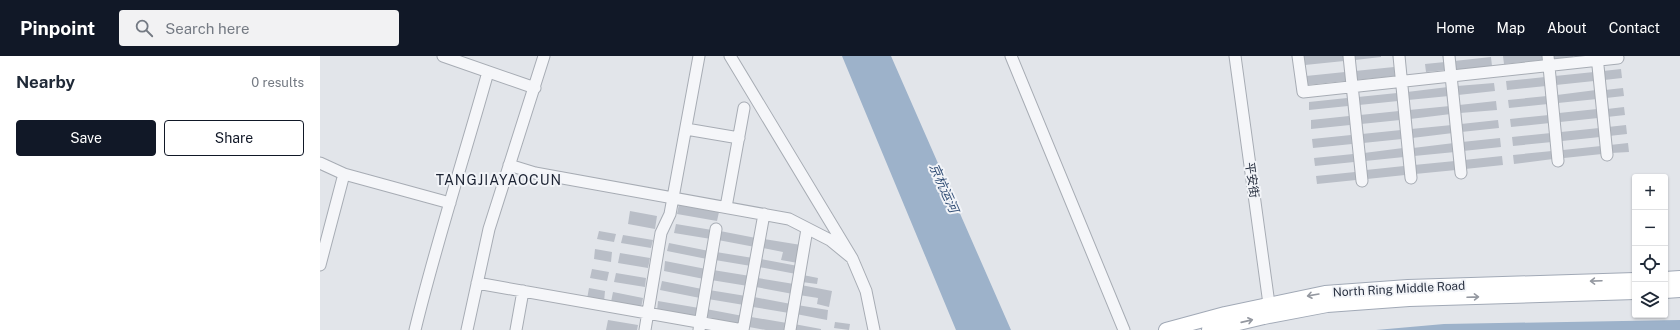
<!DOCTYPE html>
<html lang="en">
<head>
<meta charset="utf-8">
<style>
  body { margin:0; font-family:"Public Sans","Noto Sans SC",sans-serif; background:#f2f2f3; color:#1f2937 }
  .controls { position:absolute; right:12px; bottom:12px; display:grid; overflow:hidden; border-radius:4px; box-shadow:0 1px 3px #0004 }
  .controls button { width:36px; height:36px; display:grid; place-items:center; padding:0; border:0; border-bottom:1px solid #e0e1e3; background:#fff; color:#1f2937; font:20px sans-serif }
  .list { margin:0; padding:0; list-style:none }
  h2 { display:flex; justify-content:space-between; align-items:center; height:52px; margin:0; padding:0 16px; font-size:17px }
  h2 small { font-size:13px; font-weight:400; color:#747a83 }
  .actions { display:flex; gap:8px; padding:12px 16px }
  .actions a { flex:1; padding:9px 0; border:1px solid #111827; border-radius:4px; text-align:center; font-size:14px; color:#111827 }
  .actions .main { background:#111827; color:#fff }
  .icon { flex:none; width:22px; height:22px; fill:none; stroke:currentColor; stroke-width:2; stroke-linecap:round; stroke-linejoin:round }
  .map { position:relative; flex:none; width:1360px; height:274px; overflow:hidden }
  header { display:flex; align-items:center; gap:24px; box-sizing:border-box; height:56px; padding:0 20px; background:#111827; color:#fff }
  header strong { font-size:19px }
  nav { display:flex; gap:22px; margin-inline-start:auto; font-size:14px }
  .search { width:280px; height:36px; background:#f2f2f3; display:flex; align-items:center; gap:10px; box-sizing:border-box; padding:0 14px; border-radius:4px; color:#747a83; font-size:15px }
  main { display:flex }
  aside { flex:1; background:#fff }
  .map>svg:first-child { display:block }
</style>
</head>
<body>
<header>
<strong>Pinpoint</strong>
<div class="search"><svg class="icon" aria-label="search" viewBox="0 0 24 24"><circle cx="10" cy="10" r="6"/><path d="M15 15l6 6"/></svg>Search here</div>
<nav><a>Home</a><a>Map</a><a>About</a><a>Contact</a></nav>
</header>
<main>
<aside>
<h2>Nearby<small>0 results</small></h2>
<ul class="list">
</ul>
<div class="actions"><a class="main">Save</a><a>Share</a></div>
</aside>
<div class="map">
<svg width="1360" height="274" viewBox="0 0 1360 274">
  <rect width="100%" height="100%" fill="#e2e5ea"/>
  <path fill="#9db2ca" d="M522,0H571L691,274H636Z
    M1360,264V274H1056L1124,268Z"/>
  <path fill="#b9bec7" d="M984,0H1023L1024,5L985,9Z
    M1035,0H1061V1L1035,4Z
    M1183,0H1223V4L1184,8Z
    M1233,0H1253V1L1233,3Z
    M1171,1L1172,10L1135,14L1134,5Z
    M1125,6L1126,14L1106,16L1105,8Z
    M1074,11L1075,20L1036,24L1035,15Z
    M1301,13L1302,22L1284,24L1283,15Z
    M1025,16V25L987,29L986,20Z
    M1274,16V25L1236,29L1235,20Z
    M1225,21L1226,30L1187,34L1186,25Z
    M1174,27L1175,35L1138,39L1137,30Z
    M1128,31L1129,40L1088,44L1087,36Z
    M1303,32L1304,40L1286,42L1285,34Z
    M1276,34L1277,43L1238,47L1237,39Z
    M1077,37L1078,45L1039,49L1038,41Z
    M1227,40L1228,48L1189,52L1188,44Z
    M1027,42L1028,50L989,54V46Z
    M1176,45L1177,54L1140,57L1139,49Z
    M1130,50L1131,58L1090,63L1089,54Z
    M1304,51L1305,59L1287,61V53Z
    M1277,53L1278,62L1240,66L1239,57Z
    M1079,55L1080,64L1041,68L1040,59Z
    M1229,59L1230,67L1191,71L1190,63Z
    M1029,60L1030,69L991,73V64Z
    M1178,64L1179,72L1141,76V68Z
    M1132,69L1133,77L1092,82L1091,73Z
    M1306,69L1307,78L1289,80L1288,71Z
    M1279,72L1280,81L1242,85L1241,76Z
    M1081,74L1082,83L1043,87L1042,78Z
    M1231,77L1232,86L1193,90L1192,81Z
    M1031,79L1032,88L993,92L992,83Z
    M1180,82L1181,91L1143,95L1142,86Z
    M1134,87L1135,96L1094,100L1093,92Z
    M1308,87L1309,96L1291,97L1290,89Z
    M1281,90L1282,98L1244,102L1243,94Z
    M1083,92L1084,101L1045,105L1044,97Z
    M1232,95L1233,103L1194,108L1193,99Z
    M1033,98L1034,106L995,110L994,102Z
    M1182,100L1183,109L1145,113L1144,104Z
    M1135,105L1136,114L1095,118L1094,109Z
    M1084,110L1085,119L1047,123L1046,114Z
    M1035,116L1036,124L997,128L996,120Z
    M359,148L399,156L397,165L357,158Z
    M310,155L337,160L335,173L308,168Z
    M356,168L392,174L391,183L354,177Z
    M279,175L296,178L294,186L277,183Z
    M400,175L436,182L435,191L398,184Z
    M303,179L333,184L331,192L301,187Z
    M444,183L481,189L478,207L461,204L463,196L443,192Z
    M349,187L389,195L387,203L347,195Z
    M275,193L292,196L291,206L274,203Z
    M396,196L433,202L431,210L395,204Z
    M300,197L330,202L328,212L298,207Z
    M441,203L478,210L476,218L439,211Z
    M345,205L386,213L384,223L344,215Z
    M272,213L289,216L287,225L270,222Z
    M393,214L430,220L428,230L391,224Z
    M296,217L326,222L325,231L294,226Z
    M483,219L498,222L497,228L482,226Z
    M438,222L474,228L473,238L436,231Z
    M342,225L382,233L380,242L340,234Z
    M481,229L512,235L509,251L497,248L498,242L479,239Z
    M269,232L285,235L284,246L267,243Z
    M389,234L426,240L424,249L388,243Z
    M293,236L323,242L321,252L291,246Z
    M434,241L471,248L469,257L433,251Z
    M338,245L379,252L377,262L337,255Z
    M477,249L508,254L507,264L476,258Z
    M386,253L423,260L421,270L384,263Z
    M431,261L467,267L466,274H446L429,271Z
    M288,264L318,269L317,274H286Z
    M515,266L530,268L529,274L514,272Z
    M474,268L501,273V274H473Z"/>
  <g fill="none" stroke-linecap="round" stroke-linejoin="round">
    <defs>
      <path id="minor" d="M123,0L215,32
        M410,0L532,202L546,235L554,274
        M691,0L804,274
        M915,0L949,248
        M978,0L983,36L1298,2
        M1029,0L1042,125
        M1079,0L1091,122
        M1129,0L1141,117
        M1228,0L1238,105
        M1277,0L1287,99
        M366,73L419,82
        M0,107L24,118L130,147
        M189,109L215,117L469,163L510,184L532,202
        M406,151L424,52
        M0,209L24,118
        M157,227L423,274
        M95,274C116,187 144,102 168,16
        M147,274L169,173L224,0
        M196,274L203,235
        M325,274L341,177L350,158L379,0
        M379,274L396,173
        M423,274L444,158
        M470,274L487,173"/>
      <path id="major" d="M1345,223L1360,222
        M1345,235L1360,234
        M846,274L905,258L1005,237L1088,231L1315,224
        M889,274L944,261L1007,249L1089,243L1315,236"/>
    </defs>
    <use href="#minor" stroke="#a7acb4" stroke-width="13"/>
    <use href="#major" stroke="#a1a9b6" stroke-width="16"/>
    <use href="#minor" stroke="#f5f6f9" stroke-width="11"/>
    <use href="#major" stroke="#fff" stroke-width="14"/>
  </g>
  <defs><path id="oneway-shaft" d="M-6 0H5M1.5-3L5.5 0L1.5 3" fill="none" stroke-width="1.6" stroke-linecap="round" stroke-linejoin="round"/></defs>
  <g stroke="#9498a0">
    <use href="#oneway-shaft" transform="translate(1276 225) rotate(178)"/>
    <use href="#oneway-shaft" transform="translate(993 239) rotate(170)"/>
    <use href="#oneway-shaft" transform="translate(1153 241) rotate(-2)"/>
    <use href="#oneway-shaft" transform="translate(927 265) rotate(-13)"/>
  </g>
  <g text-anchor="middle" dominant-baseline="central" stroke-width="4" stroke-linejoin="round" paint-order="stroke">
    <g font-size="12" fill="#2a3242" stroke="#f2f4f8">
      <text transform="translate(932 124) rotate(82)">平安街</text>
      <text transform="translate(1079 233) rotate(-3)">North Ring Middle Road</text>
    </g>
    <g font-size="13" font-style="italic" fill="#345077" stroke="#f2f4f8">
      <text transform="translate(624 132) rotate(66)">京杭运河</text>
    </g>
    <g font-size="14" letter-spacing="1" fill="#1c2333" stroke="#f2f4f8">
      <text x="179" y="124">TANGJIAYAOCUN</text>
    </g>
  </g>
</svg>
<div class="controls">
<button>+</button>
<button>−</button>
<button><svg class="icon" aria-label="locate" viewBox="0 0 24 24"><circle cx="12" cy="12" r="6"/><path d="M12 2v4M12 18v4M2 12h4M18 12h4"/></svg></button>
<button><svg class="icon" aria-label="layers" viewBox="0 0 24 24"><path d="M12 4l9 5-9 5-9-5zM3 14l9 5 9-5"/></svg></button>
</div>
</div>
</main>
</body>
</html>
